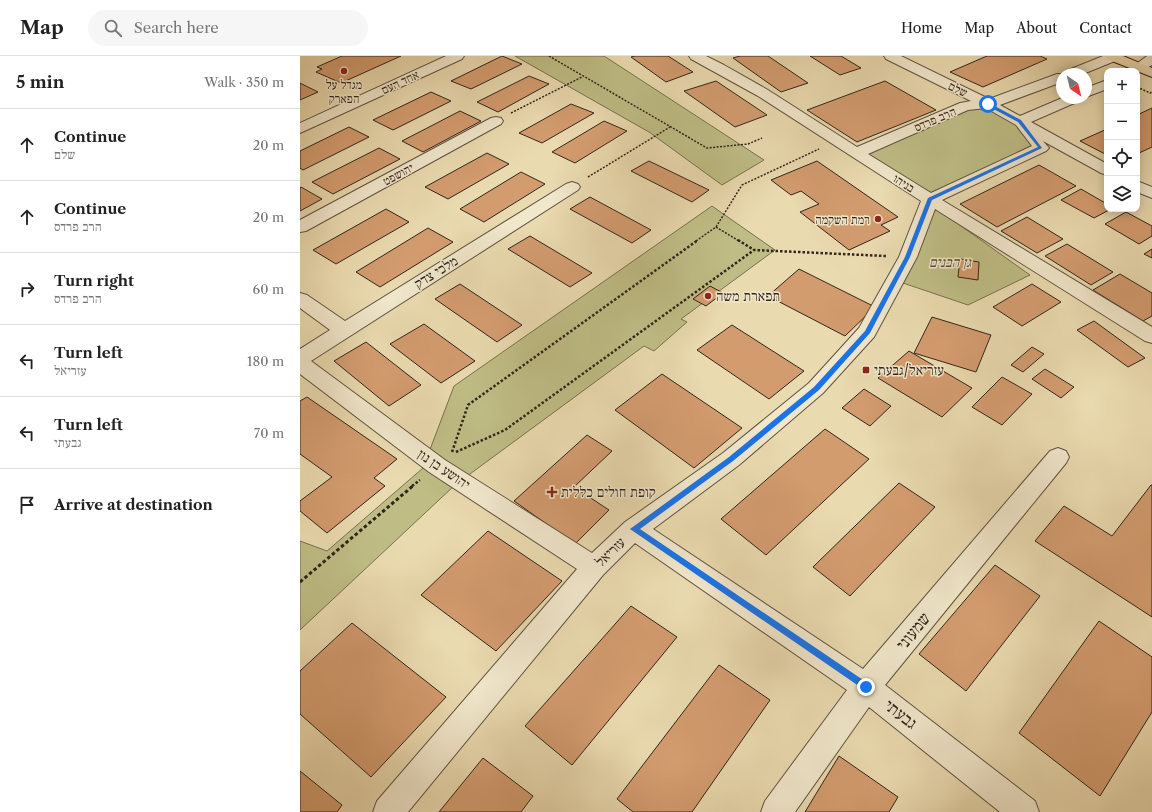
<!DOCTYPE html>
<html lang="en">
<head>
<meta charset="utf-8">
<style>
  body { margin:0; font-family:"Libre Caslon Text","Frank Ruhl Libre",serif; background:#f6f6f6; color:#222 }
  .controls { position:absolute; right:12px; top:12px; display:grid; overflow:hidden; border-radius:8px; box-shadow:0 2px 10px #0003 }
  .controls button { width:36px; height:36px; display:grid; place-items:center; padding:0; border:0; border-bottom:1px solid #e0e0e0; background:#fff; color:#222; font:20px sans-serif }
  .compass { position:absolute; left:756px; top:12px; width:36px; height:36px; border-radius:50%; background:#fff; box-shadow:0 2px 10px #0003; rotate:145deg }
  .stop { position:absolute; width:12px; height:12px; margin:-9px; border:3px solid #1a73e8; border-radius:50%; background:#fff }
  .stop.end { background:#1a73e8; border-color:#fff; box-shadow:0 1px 4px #0008 }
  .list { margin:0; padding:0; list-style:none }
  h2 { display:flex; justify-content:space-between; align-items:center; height:52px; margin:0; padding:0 16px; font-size:17px }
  h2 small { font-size:13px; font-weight:400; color:#767676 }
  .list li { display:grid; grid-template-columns:26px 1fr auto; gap:12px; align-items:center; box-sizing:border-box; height:72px; padding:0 16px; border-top:1px solid #e0e0e0 }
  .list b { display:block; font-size:15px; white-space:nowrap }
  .list p { margin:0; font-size:13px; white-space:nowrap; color:#767676 }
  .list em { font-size:13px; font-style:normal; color:#767676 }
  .icon { flex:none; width:22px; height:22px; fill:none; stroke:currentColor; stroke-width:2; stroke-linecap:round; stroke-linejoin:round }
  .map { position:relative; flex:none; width:852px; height:756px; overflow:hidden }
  header { display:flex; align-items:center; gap:24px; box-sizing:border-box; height:56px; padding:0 20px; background:#fff; border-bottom:1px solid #e0e0e0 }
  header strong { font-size:19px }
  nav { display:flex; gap:22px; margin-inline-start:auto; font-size:14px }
  .search { width:280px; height:36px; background:#f6f6f6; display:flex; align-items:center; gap:10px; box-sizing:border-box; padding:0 14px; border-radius:22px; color:#767676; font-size:15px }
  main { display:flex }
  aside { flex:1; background:#fff }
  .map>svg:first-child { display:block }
</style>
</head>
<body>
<header>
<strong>Map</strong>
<div class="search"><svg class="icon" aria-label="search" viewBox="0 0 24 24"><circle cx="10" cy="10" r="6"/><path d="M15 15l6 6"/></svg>Search here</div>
<nav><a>Home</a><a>Map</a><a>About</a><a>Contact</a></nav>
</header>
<main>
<aside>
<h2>5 min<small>Walk · 350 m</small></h2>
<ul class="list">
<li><svg class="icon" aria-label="ahead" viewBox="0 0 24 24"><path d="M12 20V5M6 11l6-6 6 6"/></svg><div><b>Continue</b><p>שלם</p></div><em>20 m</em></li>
<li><svg class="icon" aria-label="ahead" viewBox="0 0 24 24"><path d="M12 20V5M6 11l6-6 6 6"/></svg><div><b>Continue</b><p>הרב פרדס</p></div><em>20 m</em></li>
<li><svg class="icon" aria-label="right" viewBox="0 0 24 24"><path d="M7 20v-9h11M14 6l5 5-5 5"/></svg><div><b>Turn right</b><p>הרב פרדס</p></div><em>60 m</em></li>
<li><svg class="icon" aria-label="left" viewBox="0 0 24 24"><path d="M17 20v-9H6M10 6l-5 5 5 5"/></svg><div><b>Turn left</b><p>עזריאל</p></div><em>180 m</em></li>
<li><svg class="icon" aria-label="left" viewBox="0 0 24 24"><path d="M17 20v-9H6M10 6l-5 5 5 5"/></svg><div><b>Turn left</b><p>גבעתי</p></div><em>70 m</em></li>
<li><svg class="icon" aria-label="arrive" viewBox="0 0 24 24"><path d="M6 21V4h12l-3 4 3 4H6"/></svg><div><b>Arrive at destination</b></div></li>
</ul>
</aside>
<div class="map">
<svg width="852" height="756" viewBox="0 0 852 756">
  <rect width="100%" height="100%" fill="#eadaaf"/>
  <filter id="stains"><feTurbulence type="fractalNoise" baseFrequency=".005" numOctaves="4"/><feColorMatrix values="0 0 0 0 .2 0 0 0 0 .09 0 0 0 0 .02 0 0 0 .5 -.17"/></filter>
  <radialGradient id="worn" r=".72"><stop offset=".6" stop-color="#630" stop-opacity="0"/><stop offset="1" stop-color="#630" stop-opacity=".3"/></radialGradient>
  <path fill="#bfbd85" stroke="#787151" d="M215,0H304L464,104L422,129L349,76Z
    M688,48L720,65L741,92L630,143L556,97L665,50Z
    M412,150L475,194L381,263L387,266L354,295L344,290L155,429L0,574V485L27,495L123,412L154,330Z
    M633,150L730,219L668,249L603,227Z"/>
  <path fill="#d39c6f" stroke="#30251d" d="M42,0H101L41,27L16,16L22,13L17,11Z
    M202,0L222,8L171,33L151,25Z
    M335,0H368L393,16L366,26L331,1Z
    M440,0H468L508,27L481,36L433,2Z
    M510,0H541L561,12L540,19Z
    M687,0H740L747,3L683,31L650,16Z
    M229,20L249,28L198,56L177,46Z
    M416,25L467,59L435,71L384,35Z
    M585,25L636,54L557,86L507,54Z
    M0,27L18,36L0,44Z
    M131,36L151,45L93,74L73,64Z
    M271,48L294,57L242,87L219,77Z
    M852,52V91L837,98V59Z
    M160,55L181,65L123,96L102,85Z
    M304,65L327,75L275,107L252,96Z
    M49,71L69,81L3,114L0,112V95Z
    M807,73V99L780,85Z
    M79,92L100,103L33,138L12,126Z
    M187,97L209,108L148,143L125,131Z
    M349,105L409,134L392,146L331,115Z
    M517,105L598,161L581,169L590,175L549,194L500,156L519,148L501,135L491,139L471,124Z
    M739,109L776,130L697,171L660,148Z
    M221,116L245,128L184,166L160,153Z
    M1,131L22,143L0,155V132Z
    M781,133L807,148V153H811L794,162L761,144Z
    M290,141L351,174L332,187L270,153Z
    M86,153L109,166L36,208L13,194Z
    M826,156L852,170V180L839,188L805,168Z
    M727,161L763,183L737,197L701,175Z
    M128,172L153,186L80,231L56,216Z
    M230,180L292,217L270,231L208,193Z
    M767,188L813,216L791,229L745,200Z
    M852,193V202L844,198Z
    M660,203L679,206L678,224L658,221Z
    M499,213L575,251L545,280L468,240Z
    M820,218L852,237V260L843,265L793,234Z
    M160,228L222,269L197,286L135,243Z
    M732,228L761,246L722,270L693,251Z
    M410,230L423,237L406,250L393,243Z
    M632,261L691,279L676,316L614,297Z
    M794,265L845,302L828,311L777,274Z
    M124,268L175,305L141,327L90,288Z
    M432,269L504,315L469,343L397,294Z
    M66,286L121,329L89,350L34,305Z
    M732,291L744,298L723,316L711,309Z
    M609,295L672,332L642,361L578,322Z
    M745,313L774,331L761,342L732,323Z
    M362,318L442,372L394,412L315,354Z
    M702,321L732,338L702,369L672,351Z
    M564,333L591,350L570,370L542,352Z
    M7,341L97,403L74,422L85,430L27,477L0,455V445L32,421L0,398V345Z
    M525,373L569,403L466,499L421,463Z
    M287,379L312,395L274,431L309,454L275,488L214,445Z
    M599,427L635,451L550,540L513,511Z
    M851,429H852V561L735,485L764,450L812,480Z
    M188,475L262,525L196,595L121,539Z
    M695,509L740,540L666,635L619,598Z
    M331,550L377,581L272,709L225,670Z
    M799,565L852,601V656L800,740L719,677Z
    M52,567L146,641L71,721L0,658V615Z
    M419,609L470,644L392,756H333L317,743Z
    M539,700L598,741L589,756H505Z
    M183,702L233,740L221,756H139Z
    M0,715L42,749L37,756H0Z"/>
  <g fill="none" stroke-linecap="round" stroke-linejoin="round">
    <defs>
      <path id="minor" d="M146,0H164L162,3L0,77V67Z
        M389,0H406L424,9L468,34L557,91L660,47L671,45L586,3L584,0H601L689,43L757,18H765L766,15L803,0H822L820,3L783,18H762V26L700,49L720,60L762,42H781L779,45L731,66L807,108V119L801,117L743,85L749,92L746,95L642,144L852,271V287L845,285L635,153L617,201L574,281L523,337L439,409L353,473L563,613L750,395L758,392L766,395L769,401L766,407L585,629L735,745L739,756H700L569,651L495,756H461L465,745L547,634L335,487L303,519L108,756H73L77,745L277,513L129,416L0,318V293L30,274L0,252V237L7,239L45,265L266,128L272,126L278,128L280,131L278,134L11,305L145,404L292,497L325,466L423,397L509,327L559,272L599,201L621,145L458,40L391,3ZM686,52L716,69L732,90L631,137L568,98L668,54Z
        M847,0H852V9L837,18V15H827Z
        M807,24V33L786,41V32Z
        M196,61L201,62L203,65L201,68L6,175L0,176V164L191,62Z
        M837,125L852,131V142L837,136Z"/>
      <path id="major" d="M805,0H823L852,12V21L807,3Z"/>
    </defs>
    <use href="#minor" stroke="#5e5242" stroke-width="2"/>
    <use href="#major" stroke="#30251d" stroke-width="2"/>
    <path stroke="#30251d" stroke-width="1.5" stroke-dasharray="2 1.5" stroke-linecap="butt" d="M249,0L407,92L448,88L462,82
      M837,31L850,37L852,36
      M211,57L282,21
      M288,121L370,71
      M416,171L439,185
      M396,185L416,171L442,129L519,93"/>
    <path stroke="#30251d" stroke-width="2.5" stroke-dasharray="2.5 2" stroke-linecap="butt" d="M438,184L454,194
      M152,396L168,349L398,184
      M156,396L205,374L454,194L586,200
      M112,430L120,424"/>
    <path stroke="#30251d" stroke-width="3" stroke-dasharray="3.5 2.5" stroke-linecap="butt" d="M0,526L114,429"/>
    <use href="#minor" fill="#f1e7cb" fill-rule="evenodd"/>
    <use href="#major" fill="#eadaaf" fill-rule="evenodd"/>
  </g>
  <path fill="#1a73e8" d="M686,47H689L721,64L742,92L632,144L610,201L570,277L519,334L433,405L340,473L569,628L570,631L566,635L330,473L429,401L514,331L565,275L605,201L628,142L738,91L718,66L686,49Z"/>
  <g fill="#8f2418" stroke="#f1e7cb" stroke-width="1.5">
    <circle cx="44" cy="15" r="4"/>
    <circle cx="578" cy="163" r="4"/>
    <circle cx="408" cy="240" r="4"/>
    <rect x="562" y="310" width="8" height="8" rx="2"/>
    <path d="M250 430h4v4h4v4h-4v4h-4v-4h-4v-4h4z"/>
  </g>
  <g text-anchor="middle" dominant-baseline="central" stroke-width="3" stroke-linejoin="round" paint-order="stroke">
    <g font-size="12" fill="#30251d" stroke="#f1e7cb">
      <text transform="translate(100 26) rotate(-25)">אחד העם</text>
      <text transform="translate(658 33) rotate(26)">שלם</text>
      <text transform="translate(635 63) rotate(-23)">הרב פרדס</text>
      <text transform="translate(98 118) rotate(-28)">יהושפט</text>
      <text transform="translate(604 127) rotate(32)">בניהו</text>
    </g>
    <g font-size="12" fill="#30251d" stroke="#f1e7cb">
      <text x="44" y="28">מגדל על<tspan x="44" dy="14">הפארק</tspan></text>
      <text x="570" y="163" text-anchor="end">רמת השקמה</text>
    </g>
    <g font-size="14" font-style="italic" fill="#544b37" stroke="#f1e7cb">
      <text x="650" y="206">גן הבנים</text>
    </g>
    <g font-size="14" fill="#30251d" stroke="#f1e7cb">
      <text transform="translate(136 216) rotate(-32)">מלכי צדק</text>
      <text transform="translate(144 413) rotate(34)">יהושע בן נון</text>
      <text transform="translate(310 496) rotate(-44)">עזריאל</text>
    </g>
    <g font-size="14" fill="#30251d" stroke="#f1e7cb" text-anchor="start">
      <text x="416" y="240">תפארת משה</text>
      <text x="574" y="314">עזריאל/גבעתי</text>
      <text x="261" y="436">קופת חולים כללית</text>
    </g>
    <g font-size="17" fill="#30251d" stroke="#f1e7cb">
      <text transform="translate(613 575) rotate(-50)">שמעוני</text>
      <text transform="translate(601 658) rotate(38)">גבעתי</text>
    </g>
  </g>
  <rect width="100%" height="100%" filter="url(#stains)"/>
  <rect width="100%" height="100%" fill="url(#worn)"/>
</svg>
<div class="controls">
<button>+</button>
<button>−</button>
<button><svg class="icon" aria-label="locate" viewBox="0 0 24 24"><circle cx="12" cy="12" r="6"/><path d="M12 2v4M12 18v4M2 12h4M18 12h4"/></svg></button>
<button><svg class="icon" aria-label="layers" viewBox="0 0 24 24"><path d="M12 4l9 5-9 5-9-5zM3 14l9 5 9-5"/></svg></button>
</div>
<svg class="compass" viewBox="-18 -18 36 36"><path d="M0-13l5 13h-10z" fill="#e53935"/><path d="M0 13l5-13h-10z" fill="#767676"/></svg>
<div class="stop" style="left:688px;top:48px"></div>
<div class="stop end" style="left:566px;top:631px"></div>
</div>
</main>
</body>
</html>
